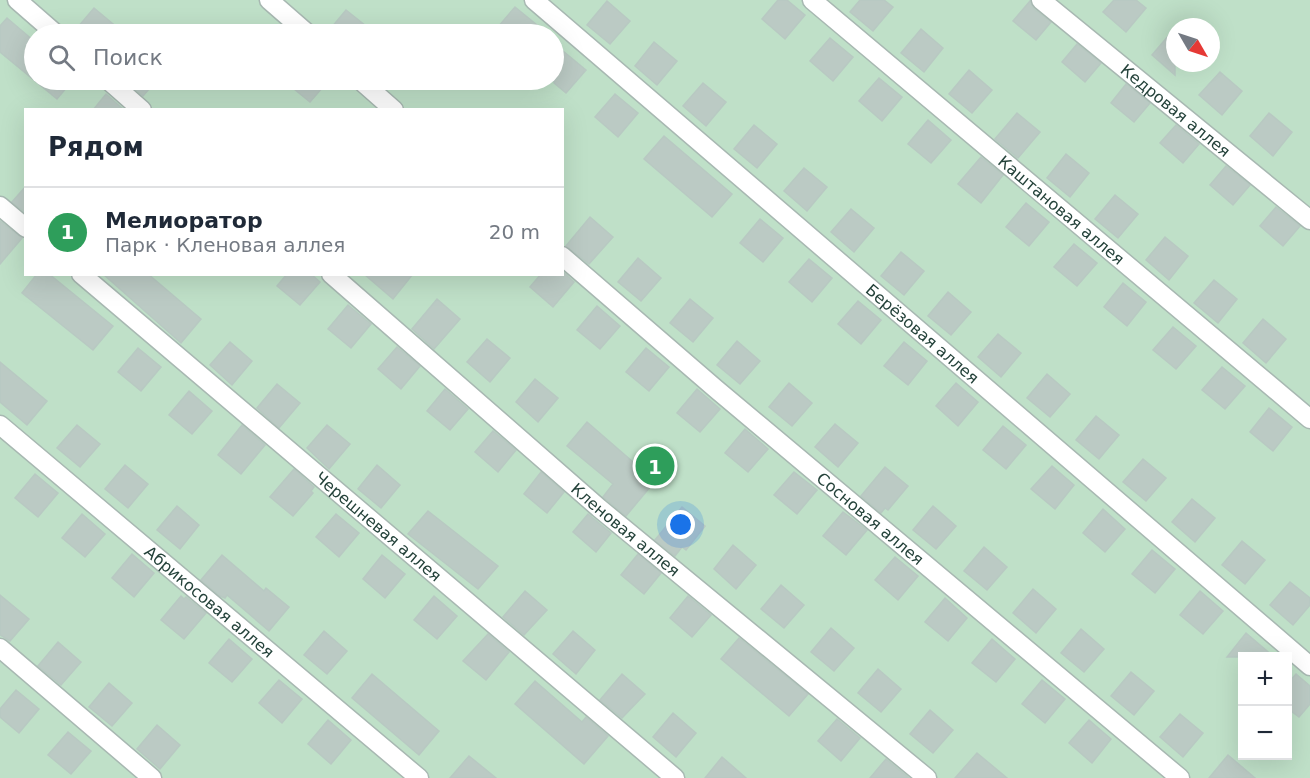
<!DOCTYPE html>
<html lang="ru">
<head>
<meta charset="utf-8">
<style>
  body { margin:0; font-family:"DejaVu Sans",sans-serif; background:#f6f6f7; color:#1f2937 }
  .controls { position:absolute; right:18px; bottom:18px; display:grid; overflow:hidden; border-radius:0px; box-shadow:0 6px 24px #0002 }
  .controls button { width:54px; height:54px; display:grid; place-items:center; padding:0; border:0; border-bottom:2px solid #e0e1e3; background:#fff; color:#1f2937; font:30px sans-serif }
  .compass { position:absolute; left:1166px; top:18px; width:54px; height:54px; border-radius:50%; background:#fff; box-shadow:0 6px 24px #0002; rotate:129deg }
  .you { position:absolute; left:681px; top:525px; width:21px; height:21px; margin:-15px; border:4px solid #fff; border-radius:50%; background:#1a73e8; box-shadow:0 0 0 9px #1a73e833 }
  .badge { display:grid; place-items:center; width:39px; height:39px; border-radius:50%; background:#db2777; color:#fff; font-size:20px; font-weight:700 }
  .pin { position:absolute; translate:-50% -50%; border:3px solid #fff; box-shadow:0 2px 6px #0006 }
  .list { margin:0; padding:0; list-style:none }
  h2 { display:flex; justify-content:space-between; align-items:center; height:78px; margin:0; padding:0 24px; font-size:26px }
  h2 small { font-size:20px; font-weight:400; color:#747a83 }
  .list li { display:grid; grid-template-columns:39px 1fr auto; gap:18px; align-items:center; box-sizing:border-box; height:90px; padding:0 24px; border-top:2px solid #e0e1e3 }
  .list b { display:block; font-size:22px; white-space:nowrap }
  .list p { margin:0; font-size:20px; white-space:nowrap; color:#747a83 }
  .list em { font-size:20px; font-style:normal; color:#747a83 }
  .icon { flex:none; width:33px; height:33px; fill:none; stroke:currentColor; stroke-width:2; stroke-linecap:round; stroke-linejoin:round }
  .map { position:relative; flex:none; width:1310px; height:778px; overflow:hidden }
  .search { position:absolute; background:#fff; box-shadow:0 6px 24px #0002; left:24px; top:24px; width:540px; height:66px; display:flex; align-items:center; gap:15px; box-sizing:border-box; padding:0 21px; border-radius:33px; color:#747a83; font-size:22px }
  .panel { position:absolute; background:#fff; box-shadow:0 6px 24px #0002; left:24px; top:108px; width:540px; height:168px; border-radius:0px }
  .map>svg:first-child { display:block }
</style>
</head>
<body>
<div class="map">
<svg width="1310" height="778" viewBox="0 0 1310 778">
  <rect width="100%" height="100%" fill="#e6efeb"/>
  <path fill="#bfe0c8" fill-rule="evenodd" d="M0,0H1310V778H0ZM1175,27H1211V63H1175ZM34,34H554V80H34ZM26,110H562V274H26ZM1242,656H1288V756H1242Z"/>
  <path fill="#bbcac4" stroke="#b8c9c2" stroke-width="1.5" d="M778,0H787L805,15L785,39L762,19Z
    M860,0H884L893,7L873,31L850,12Z
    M1114,0H1136L1146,8L1126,32L1103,12Z
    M607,1L630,21L610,44L587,25Z
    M1030,1L1034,9L1051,22L1036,40L1013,21Z
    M515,7L548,34H492Z
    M94,8L125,34H72Z
    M346,10L376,34H326Z
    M7,18L34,41V80H73L57,99L0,52V26Z
    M1175,28V75L1152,55Z
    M921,29L943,48L924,72L901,53Z
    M830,38L853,57L833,81L810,61Z
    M654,42L677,61L657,85L635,66Z
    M1077,44L1101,63L1085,82L1062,62Z
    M563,51L586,70L566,93L554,83V62Z
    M969,70L992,90L972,113L949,94Z
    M1220,72L1242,91L1222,115L1199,95Z
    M879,78L902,97L882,121L859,101Z
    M124,80H157L143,96Z
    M283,80H329L310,102Z
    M703,83L726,102L706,126L683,106Z
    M1126,84L1150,103L1134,122L1111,103Z
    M106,94L124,110H93Z
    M615,94L638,113L618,137L595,117Z
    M1017,113L1040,132L1018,158L995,139Z
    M1269,113L1292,132L1273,156L1250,136Z
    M928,120L951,140L931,163L908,144Z
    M754,125L777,144L757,168L734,149Z
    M1176,125L1199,144L1183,163L1160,143Z
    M664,136L732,194L712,217L644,159Z
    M1066,154L1089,173L1070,197L1047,178Z
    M981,157L1003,175L981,203L958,184Z
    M1226,166L1250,185L1233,205L1210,185Z
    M804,168L827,187L807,211L784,191Z
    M26,186V213L12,202Z
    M1115,195L1138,214L1118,238L1095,219Z
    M1026,203L1049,222L1029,246L1006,227Z
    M1276,207L1300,226L1283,246L1260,226Z
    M851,209L874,228L854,252L831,232Z
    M590,217L613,237L589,264L566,246Z
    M760,219L783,238L763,262L740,243Z
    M0,221L22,238L0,264Z
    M1165,237L1188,256L1169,280L1146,260Z
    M1074,244L1097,263L1077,286L1054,267Z
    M901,252L924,271L904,295L881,276Z
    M638,258L661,278L641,301L618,282Z
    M809,259L832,278L812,302L789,282Z
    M562,271L574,282L553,307L530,287L541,274H562Z
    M37,274H49L113,326L93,350L22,293Z
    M103,274H148L201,319L181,343Z
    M287,274H311L320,282L300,305L277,286Z
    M364,274H413L393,299Z
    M1214,280L1237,299L1218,323L1194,303Z
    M1123,283L1146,302L1127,326L1104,307Z
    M948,292L971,312L951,335L928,316Z
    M437,299L460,319L434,349L412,329Z
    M690,299L713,318L693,342L670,323Z
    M858,301L881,320L861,344L838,324Z
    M348,305L371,324L351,348L328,329Z
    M597,306L620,326L600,349L577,330Z
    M1263,319L1286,339L1266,363L1243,343Z
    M1173,327L1196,346L1176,369L1153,350Z
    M998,334L1021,353L1001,377L978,357Z
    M487,339L510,358L490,382L467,362Z
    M737,341L760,361L740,384L717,365Z
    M230,342L252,361L232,385L210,365Z
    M904,342L927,361L908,385L884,366Z
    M397,347L420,366L401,389L378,369Z
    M138,348L161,367L141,391L118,372Z
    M646,348L669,367L649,391L626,372Z
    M0,362L47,401L27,425L0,402Z
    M1222,367L1245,386L1225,409L1202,390Z
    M1047,374L1070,394L1050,417L1027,398Z
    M535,379L558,398L538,422L516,402Z
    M789,383L812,403L792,426L769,407Z
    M956,383L978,402L958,426L936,406Z
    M277,384L300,403L279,428L257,408Z
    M445,389L468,409L450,430L427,411Z
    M697,389L720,409L700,432L677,413Z
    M189,391L212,411L192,434L169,415Z
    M1269,408L1292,427L1273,451L1250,432Z
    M1096,416L1119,435L1099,459L1076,440Z
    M587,422L655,481L626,516L603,497L613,484L567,446Z
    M835,424L858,443L838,467L815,447Z
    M77,425L100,444L80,467L57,448Z
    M242,425L265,445L241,474L218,455Z
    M327,425L350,444L329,469L307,448Z
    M1003,426L1026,445L1006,469L983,450Z
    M745,429L768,449L748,472L725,453Z
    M493,431L516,450L498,472L475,452Z
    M1143,459L1166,478L1146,501L1123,482Z
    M125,465L148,484L128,508L105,489Z
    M377,465L400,485L381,508L358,489Z
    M1052,466L1074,485L1055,509L1031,489Z
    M885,467L908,486L888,510L885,508L881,513L861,496Z
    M294,469L314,487L311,491L313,493L293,516L270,497Z
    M541,472L564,492L547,513L524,494Z
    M794,472L817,490L797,514L774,495Z
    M35,474L58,493L38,517L15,498Z
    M1192,499L1215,518L1195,542L1172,522Z
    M177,506L199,525L180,549L157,530Z
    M933,506L956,526L936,549L913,530Z
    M682,507L705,526L686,550L682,547L675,556L655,540Z
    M1103,509L1125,529L1105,552L1083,533Z
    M428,511L498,566L478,589L408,534Z
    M843,512L867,530L846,555L823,536Z
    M82,514L105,534L85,557L62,538Z
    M336,514L359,533L339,557L316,537Z
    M588,514L611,533L596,552L573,532Z
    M1242,541L1265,560L1245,584L1222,565Z
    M733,545L756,565L736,589L714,569Z
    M984,547L1007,567L987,590L964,571Z
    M1152,550L1175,569L1155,593L1132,574Z
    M132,554L154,573L134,597L112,578Z
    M638,554L661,573L644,594L621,575Z
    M222,555L264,591L266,588L289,607L269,631L227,595L225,598L220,596L201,580Z
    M382,555L405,574L385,598L363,579Z
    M895,557L918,576L898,600L875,580Z
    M1290,582L1310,598V605L1293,625L1270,605Z
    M781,585L804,605L784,628L761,609Z
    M1033,589L1056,609L1036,633L1013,613Z
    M525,591L547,610L524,635L503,617Z
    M1200,591L1223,611L1203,634L1180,615Z
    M0,595L29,619L10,641L0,635Z
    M181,596L184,599L186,597L206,613L184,639L161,620Z
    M434,596L457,616L437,639L414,620Z
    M688,596L711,615L692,637L670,618Z
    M945,598L967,618L948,641L925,622Z
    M831,628L854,648L834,671L811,652Z
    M1081,629L1104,649L1084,672L1061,653Z
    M324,631L347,651L327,674L304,655Z
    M573,631L595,650L576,674L553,654Z
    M1246,633L1274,657H1227Z
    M488,634L509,652L486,680L463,661Z
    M739,638L808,694L789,716L721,659Z
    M229,639L252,659L232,682L209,663Z
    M992,639L1015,659L996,682L972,663Z
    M58,642L81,662L61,685L38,666Z
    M878,669L901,689L881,712L858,693Z
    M1131,672L1154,691L1134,715L1111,696Z
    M372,674L439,731L419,755L352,698Z
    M622,674L645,694L622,718L600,700Z
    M1296,674L1310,686V704L1299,717L1287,708V684Z
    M279,680L302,699L282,723L259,703Z
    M1042,680L1065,699L1045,723L1022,704Z
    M535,681L582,722L586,717L608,736L584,764L515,704Z
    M109,683L132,703L112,726L89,707Z
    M16,690L39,709L19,733L0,717V709Z
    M930,710L953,730L933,753L910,734Z
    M673,713L696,733L676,757L653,737Z
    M1180,714L1203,733L1183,757L1160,737Z
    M837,719L860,738L841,761L818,741Z
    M328,720L351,740L331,764L308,744Z
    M1089,720L1111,739L1092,763L1069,743Z
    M157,725L180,745L160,769L137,749Z
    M68,732L91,751L71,774L48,755Z
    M977,753L1007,778H955Z
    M1228,755L1255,778H1209Z
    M469,756L496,778H450Z
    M722,757L746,778H705Z
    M886,759L909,778H870Z"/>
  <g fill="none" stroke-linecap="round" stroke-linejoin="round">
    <defs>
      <g id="minor">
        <path d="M17,0L56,34"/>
        <path d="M269,0L308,34"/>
        <path id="s1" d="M534,0L1310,666"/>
        <path id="s2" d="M812,0L1310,419"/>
        <path id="s3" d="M1041,0L1310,220"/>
        <path d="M108,80L142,110"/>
        <path d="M360,80L394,110"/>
        <path d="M0,206L26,228"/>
        <path id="s4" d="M562,256L716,389L1180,778"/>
        <path id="s5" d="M81,274L675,778"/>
        <path id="s6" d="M331,274L599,508L927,778"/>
        <path id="s7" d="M0,425L419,778"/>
        <path d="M0,648L152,778"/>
      </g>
    </defs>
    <use href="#minor" stroke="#a8b8b2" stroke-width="21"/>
    <use href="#minor" stroke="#fff" stroke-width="18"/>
  </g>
  <g text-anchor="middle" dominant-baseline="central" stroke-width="4.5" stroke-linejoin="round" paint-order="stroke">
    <g font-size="16" fill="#24423a" stroke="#f7fbf9">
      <text stroke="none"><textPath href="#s3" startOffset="174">Кедровая аллея</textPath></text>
      <text stroke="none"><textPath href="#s2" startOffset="326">Каштановая аллея</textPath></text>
      <text stroke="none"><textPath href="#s1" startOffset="512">Берёзовая аллея</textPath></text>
      <text stroke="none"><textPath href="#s4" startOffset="405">Сосновая аллея</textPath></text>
      <text stroke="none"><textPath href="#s5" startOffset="390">Черешневая аллея</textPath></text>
      <text stroke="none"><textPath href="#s6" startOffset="390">Кленовая аллея</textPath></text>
      <text stroke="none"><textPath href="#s7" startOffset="274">Абрикосовая аллея</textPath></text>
    </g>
  </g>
</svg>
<div class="controls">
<button>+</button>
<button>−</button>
</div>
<svg class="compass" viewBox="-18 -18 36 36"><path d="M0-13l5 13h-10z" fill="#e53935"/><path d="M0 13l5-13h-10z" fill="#747a83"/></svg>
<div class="you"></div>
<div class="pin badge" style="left:655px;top:466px;background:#2e9e5b">1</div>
<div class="search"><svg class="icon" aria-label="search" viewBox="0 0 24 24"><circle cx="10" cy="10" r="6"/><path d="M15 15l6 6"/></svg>Поиск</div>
<section class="panel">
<h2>Рядом<small></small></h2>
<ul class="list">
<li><span class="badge" style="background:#2e9e5b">1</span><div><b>Мелиоратор</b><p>Парк · Кленовая аллея</p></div><em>20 m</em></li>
</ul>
</section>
</div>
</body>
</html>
